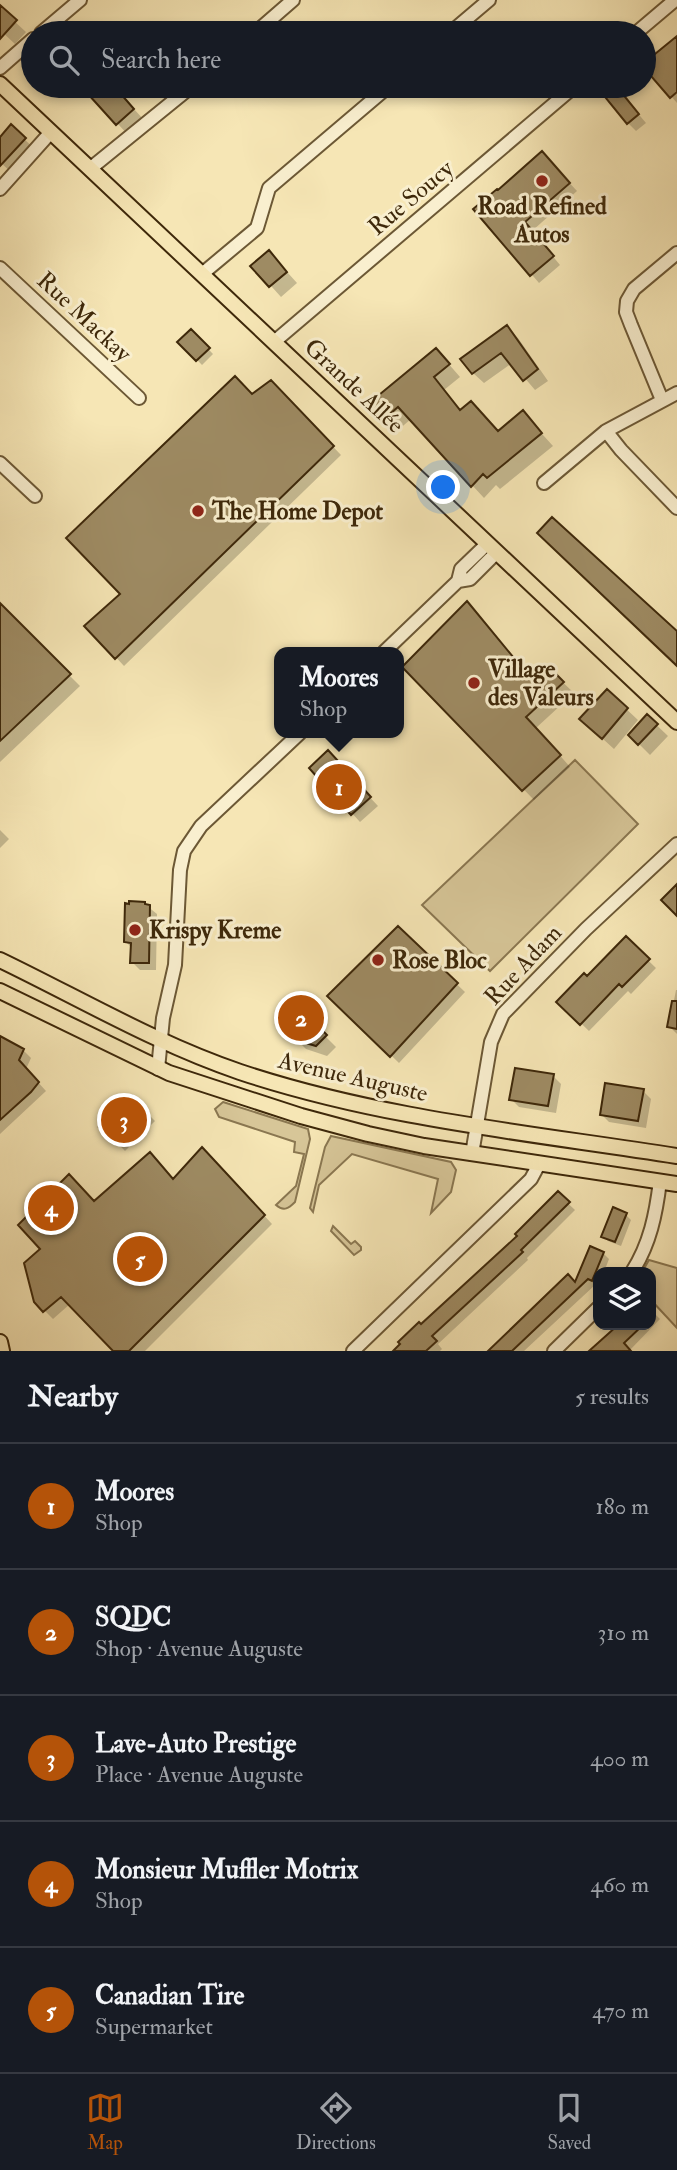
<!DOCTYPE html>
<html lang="en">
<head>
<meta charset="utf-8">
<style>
  body { margin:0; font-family:"IM FELL Double Pica",serif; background:#242831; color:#f1f3f6 }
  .controls { position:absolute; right:21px; bottom:21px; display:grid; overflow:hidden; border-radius:14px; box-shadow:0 4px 10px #0003 }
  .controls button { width:63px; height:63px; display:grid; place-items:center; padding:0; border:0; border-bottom:2px solid #363941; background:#171b24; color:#f1f3f6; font:35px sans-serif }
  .you { position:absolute; left:444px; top:488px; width:24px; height:24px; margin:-18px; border:5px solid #fff; border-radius:50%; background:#1a73e8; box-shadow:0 0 0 10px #1a73e833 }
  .badge { display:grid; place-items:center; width:46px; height:46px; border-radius:50%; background:#b45309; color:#fff; font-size:23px; font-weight:700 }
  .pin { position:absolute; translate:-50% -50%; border:4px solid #fff; box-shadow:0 2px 7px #0006 }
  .popup { position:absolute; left:274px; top:647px; width:130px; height:91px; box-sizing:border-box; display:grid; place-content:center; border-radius:14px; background:#171b24; filter:drop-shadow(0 2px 5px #0005); font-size:23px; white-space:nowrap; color:#9ea1a6 }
  .popup b { font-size:26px; color:#f1f3f6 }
  .popup::after { content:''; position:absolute; left:50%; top:100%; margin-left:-14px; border:14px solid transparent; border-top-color:#171b24 }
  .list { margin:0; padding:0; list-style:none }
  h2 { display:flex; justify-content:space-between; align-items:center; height:91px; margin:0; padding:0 28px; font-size:30px }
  h2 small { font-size:23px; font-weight:400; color:#9ea1a6 }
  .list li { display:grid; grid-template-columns:46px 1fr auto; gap:21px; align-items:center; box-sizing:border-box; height:126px; padding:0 28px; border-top:2px solid #363941 }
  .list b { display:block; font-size:26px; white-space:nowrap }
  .list p { margin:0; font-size:23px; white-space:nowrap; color:#9ea1a6 }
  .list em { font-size:23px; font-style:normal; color:#9ea1a6 }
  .icon { flex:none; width:38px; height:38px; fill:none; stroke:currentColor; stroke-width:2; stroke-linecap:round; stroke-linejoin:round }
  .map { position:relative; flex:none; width:677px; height:1351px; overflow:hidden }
  .search { position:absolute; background:#171b24; box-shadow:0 4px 10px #0003; left:21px; right:21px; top:21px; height:77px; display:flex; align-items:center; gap:18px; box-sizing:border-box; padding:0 24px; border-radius:38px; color:#9ea1a6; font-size:26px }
  .sheet { height:721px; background:#171b24 }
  nav { display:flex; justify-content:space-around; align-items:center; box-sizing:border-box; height:98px; border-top:2px solid #363941; background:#171b24; font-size:19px; color:#9ea1a6 }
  nav a { display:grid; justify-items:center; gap:4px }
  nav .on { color:#b45309 }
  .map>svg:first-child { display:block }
</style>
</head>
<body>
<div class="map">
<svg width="677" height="1351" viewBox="0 0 677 1351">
  <rect width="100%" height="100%" fill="#f6e6b5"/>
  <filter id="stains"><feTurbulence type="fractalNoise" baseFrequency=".00286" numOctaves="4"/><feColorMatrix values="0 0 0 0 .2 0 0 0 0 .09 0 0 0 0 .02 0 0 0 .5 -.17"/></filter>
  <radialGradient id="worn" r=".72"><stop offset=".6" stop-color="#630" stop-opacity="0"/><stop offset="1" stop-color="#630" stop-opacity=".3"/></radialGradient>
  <path fill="#d7c698" stroke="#8a7751" stroke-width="2" d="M575,760L638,824L490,971L422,905Z
    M223,1102L308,1129L310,1139L295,1202C289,1208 284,1212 276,1205L296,1186L304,1154L294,1152L295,1142L219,1117L215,1109Z
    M331,1136L451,1162L456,1170L451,1192L431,1213L438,1179L352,1154L319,1185L313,1212L310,1208L325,1147Z
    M333,1226L351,1244L355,1241L361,1247V1250L354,1255L331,1231Z
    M649,1260L677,1268V1328L651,1300V1272H642Z"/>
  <path fill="#0003" d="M0,8L26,32L15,44L0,30Z
    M677,38V103L644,65Z
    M100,86H113L144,120L128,135L91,94Z
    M625,98L646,123L636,131L628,123Z
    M0,139H24L35,149L13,174L0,162Z
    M550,162L577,191L532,231L560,265L539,283L476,209Z
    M279,263L297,283L281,297L253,266Z
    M507,327L518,338L548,381L535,390L512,363L484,383L473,373Z
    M191,331L213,354L202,365L180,342Z
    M447,362L460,377L444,390L461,411L499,433L523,413L553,446L500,489L496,485L484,498L411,419L397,431L371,404Z
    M271,382L341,455L124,666L87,626L122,594L252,396Z
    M0,606L80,686L0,762Z
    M405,667L538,688L552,672L574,693L536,728L570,767L534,800Z
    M607,691L638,720L614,749L592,729Z
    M647,716L668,736L650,755L630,735Z
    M336,761L378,806L360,822L311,768Z
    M0,830L9,839L0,848Z
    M147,906L157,914L156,970H140L132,962V948L126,942Z
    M398,928L465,992L399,1063L330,996Z
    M626,939L656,968L631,994L628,991L589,1031L559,1002L587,979Z
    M676,990H677V1034L669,1026Z
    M301,1012L336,1047L327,1056L306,1049L285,1028Z
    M0,1038L23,1050L31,1058L26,1069L46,1091L0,1134Z
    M553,1076L561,1084L556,1113L519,1107L511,1099Z
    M643,1091L651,1099L646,1128L609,1122L601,1114Z
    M132,1098L155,1121L125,1151L102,1127Z
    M210,1157L272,1224L145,1351H115L70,1304L53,1319L36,1302L94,1203L174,1181Z
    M558,1194L575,1210L527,1258L528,1260L438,1344L442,1349L440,1351H396L519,1236Z
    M614,1209L626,1215L631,1220L621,1246L608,1241L603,1236Z
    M603,1253L609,1259L604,1272H598V1286L595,1285L524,1351H490L576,1285Z
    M651,1310L660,1319L629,1351H592L621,1325H651Z"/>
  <path fill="#9e8b63" stroke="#3e280a" stroke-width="2" d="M0,5L17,20L0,39Z
    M677,36V92L670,98L644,68V63Z
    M97,86H114L134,109L116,125L88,94Z
    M617,87L639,114L627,124L605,97Z
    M11,124L26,138L0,166V137Z
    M542,151L570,183L525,222L554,256L530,276L473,209L497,189L498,190Z
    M269,250L287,272L269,287L250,266Z
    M507,325L538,369L523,381L501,353L472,374L460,359Z
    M191,329L210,348L196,361L177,342Z
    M436,348L450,364L434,377L460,410L471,401L498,431L523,410L542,433L487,478L483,474L471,487L398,407L383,420L368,404Z
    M235,376L252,394L271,380L334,446L115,659L84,626L120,594L66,538Z
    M552,517L677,631V666L537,533Z
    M467,601L537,686L552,670L564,682L526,717L561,755L522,791L402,667Z
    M0,603L71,674L0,741Z
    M607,689L628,708L602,739L579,719Z
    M647,714L658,724L638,745L628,735Z
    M328,750L371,797L351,815L309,768Z
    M677,884V916L661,900Z
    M129,901L145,902V904L150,905L149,963H130L131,943L124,942L125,903L129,904Z
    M398,926L458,983L390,1057L327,996Z
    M626,936L650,959L622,987L619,984L580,1025L556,1002L584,973L587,976Z
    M672,1001H677V1029L667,1027Z
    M301,1009L327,1035L316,1046L293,1039L283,1028Z
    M0,1036L24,1049L19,1060L39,1082L31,1092L0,1120Z
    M515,1068L554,1074L548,1106L509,1100Z
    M605,1083L644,1089L638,1121L600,1115Z
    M132,1096L148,1112L116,1144L99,1127Z
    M202,1147L265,1215L129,1351H113L61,1297L43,1312L34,1302L24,1263L40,1249L18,1225L69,1174L94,1201L150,1152L173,1179Z
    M558,1191L570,1202L521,1250L523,1252L432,1336L437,1341L426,1351H393L400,1344L398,1342L419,1322L421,1324L517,1236L515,1234Z
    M613,1207L627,1213L615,1242L601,1237Z
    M590,1246L604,1252L592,1281L588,1279L512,1351H488L568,1274L575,1282Z
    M618,1325H643L624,1343L631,1351H589Z"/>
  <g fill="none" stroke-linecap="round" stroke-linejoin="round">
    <defs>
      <path id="minor" d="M41,33L80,0
        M255,33L293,0
        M450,33L489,0
        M636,33L675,0
        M0,68L33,39
        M91,168L192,86
        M0,189L51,132
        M0,268L139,398
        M202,274L257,228L269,188L389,86
        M274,342L575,86
        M662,400L631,325L626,312L627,301L634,289L677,253
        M606,431L621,450L677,508
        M0,463L35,496
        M544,483L606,431L677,393
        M458,581L461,569L487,544
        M384,652L458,581L470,579L497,552
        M158,1069L163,1018L175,965L180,870L184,851L201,826L300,733
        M472,1154L491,1042L503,1014L586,929L677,844
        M632,1272C650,1244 656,1214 660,1181
        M353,1351L531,1179L539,1164
        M554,1351L598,1308"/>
      <path id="major" d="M0,84L677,722
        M0,960C79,998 157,1044 240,1072C381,1119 531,1133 677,1156
        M0,991L169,1073L301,1116L368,1134L424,1146L677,1184
        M0,1342L2,1351"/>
    </defs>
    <use href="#minor" stroke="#6c5835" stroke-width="16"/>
    <use href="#major" stroke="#3e280a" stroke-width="18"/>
    <use href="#minor" stroke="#f9efcf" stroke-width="12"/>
    <use href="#major" stroke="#f6e6b5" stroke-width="14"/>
  </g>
  <g fill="#8f2418" stroke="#f9efcf" stroke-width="2.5">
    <circle cx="542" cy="181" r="7"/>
    <circle cx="198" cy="511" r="7"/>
    <circle cx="474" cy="683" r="7"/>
    <circle cx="135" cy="930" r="7"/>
    <circle cx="378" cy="960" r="7"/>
  </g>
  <g text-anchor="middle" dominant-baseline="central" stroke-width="6" stroke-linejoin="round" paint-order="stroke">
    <g font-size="24" fill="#3e280a" stroke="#f9efcf">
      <text transform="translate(411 198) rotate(-40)">Rue Soucy</text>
      <text transform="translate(84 317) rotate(43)">Rue Mackay</text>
      <text transform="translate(354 386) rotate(43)">Grande Allée</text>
      <text transform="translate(523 965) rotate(-47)">Rue Adam</text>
      <text transform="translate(353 1077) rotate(13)">Avenue Auguste</text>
    </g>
    <g font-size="24" font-weight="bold" fill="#3e280a" stroke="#f9efcf" text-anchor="start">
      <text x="542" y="206" text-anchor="middle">Road Refined<tspan x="542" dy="28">Autos</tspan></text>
      <text x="212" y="511">The Home Depot</text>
      <text x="488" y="669">Village<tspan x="488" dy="28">des Valeurs</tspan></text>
      <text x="149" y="930">Krispy Kreme</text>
      <text x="392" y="960">Rose Bloc</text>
    </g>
  </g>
  <rect width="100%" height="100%" filter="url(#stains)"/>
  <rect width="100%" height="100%" fill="url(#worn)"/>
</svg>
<div class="controls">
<button><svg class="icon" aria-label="layers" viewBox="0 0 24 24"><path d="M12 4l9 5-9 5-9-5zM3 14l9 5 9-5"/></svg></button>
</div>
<div class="you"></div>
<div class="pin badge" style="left:339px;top:787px">1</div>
<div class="popup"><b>Moores</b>Shop</div>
<div class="pin badge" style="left:301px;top:1018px">2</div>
<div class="pin badge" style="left:124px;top:1120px">3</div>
<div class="pin badge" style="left:51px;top:1208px">4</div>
<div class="pin badge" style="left:140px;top:1259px">5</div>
<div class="search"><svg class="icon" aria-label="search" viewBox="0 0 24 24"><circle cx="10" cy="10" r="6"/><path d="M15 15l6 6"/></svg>Search here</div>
</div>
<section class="sheet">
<h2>Nearby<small>5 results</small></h2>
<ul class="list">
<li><span class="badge">1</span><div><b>Moores</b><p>Shop</p></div><em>180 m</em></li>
<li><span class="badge">2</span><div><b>SQDC</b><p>Shop · Avenue Auguste</p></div><em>310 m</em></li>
<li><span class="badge">3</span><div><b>Lave-Auto Prestige</b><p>Place · Avenue Auguste</p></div><em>400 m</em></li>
<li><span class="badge">4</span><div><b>Monsieur Muffler Motrix</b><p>Shop</p></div><em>460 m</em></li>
<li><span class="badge">5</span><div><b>Canadian Tire</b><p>Supermarket</p></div><em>470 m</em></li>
</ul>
</section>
<nav>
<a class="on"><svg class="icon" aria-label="map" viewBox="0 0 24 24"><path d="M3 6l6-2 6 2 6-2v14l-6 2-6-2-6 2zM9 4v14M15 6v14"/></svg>Map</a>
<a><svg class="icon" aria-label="directions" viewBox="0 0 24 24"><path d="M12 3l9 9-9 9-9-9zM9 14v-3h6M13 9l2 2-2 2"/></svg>Directions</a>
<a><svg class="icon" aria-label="saved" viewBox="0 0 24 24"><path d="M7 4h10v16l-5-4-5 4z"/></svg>Saved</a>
</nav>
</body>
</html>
